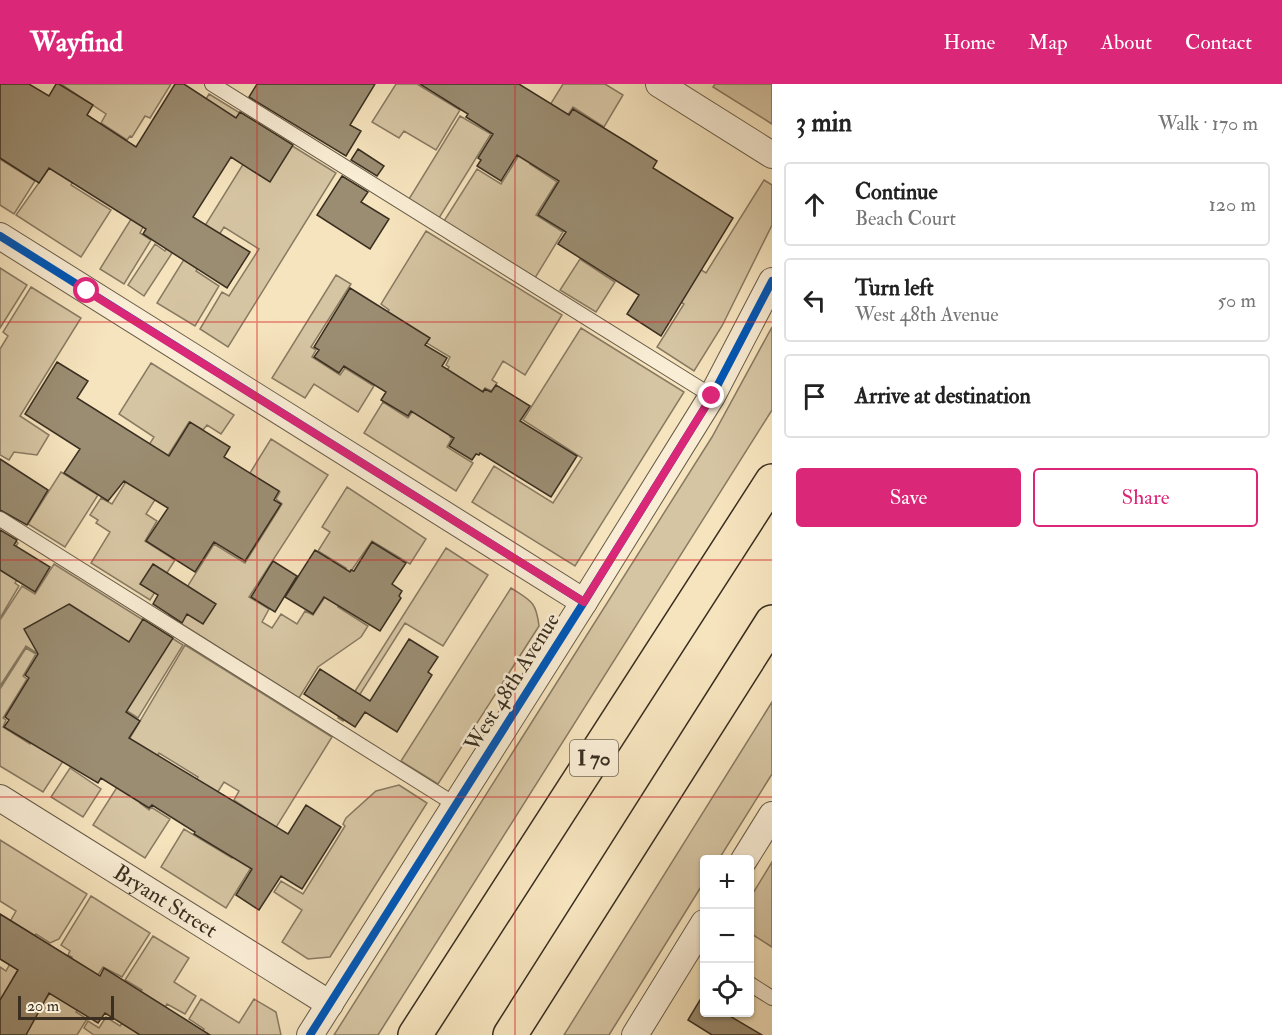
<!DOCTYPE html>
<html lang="en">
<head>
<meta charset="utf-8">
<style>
  body { margin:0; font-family:"IM FELL Double Pica",serif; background:#f6f6f6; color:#222 }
  .controls { position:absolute; right:18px; bottom:18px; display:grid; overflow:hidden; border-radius:6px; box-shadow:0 2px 4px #0004 }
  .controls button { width:54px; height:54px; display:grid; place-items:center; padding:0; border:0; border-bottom:2px solid #e0e0e0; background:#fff; color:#222; font:30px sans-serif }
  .scale { position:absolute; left:18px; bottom:15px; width:96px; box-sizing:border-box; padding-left:6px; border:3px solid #392e20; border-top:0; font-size:16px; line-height:21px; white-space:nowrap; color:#392e20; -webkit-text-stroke:4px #f9edd5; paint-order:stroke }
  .stop { position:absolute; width:18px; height:18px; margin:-14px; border:4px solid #db2777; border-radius:50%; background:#fff }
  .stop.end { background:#db2777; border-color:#fff; box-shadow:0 2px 6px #0008 }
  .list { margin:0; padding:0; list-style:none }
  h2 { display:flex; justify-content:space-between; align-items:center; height:78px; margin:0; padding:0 24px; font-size:26px }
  h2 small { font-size:20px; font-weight:400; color:#767676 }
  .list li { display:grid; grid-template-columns:39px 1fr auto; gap:18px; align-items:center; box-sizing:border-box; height:84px; margin:0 12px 12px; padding:0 12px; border:2px solid #e0e0e0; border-radius:6px }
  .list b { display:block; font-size:22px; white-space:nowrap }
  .list p { margin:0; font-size:20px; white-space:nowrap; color:#767676 }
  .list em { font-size:20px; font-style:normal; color:#767676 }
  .actions { display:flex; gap:12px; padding:18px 24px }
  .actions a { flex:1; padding:14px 0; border:2px solid #db2777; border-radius:6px; text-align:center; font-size:21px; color:#db2777 }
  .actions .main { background:#db2777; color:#fff }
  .icon { flex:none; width:33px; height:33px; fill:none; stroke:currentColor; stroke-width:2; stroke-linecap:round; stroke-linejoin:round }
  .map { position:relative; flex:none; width:772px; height:951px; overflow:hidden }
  header { display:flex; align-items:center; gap:36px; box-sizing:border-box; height:84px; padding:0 30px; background:#db2777; color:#fff }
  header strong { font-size:28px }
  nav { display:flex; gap:33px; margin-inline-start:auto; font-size:21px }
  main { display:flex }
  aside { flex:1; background:#fff }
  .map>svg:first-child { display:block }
</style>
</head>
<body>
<header>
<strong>Wayfind</strong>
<nav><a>Home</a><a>Map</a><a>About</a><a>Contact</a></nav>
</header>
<main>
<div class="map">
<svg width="772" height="951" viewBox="0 0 772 951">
  <rect width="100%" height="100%" fill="#f6e4be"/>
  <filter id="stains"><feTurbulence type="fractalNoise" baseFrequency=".00333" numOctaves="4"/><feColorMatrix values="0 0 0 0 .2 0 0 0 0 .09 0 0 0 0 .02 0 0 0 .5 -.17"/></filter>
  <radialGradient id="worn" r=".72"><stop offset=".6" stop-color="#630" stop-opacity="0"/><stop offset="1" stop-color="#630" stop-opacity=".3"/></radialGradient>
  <path fill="#d6c5a3" stroke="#887a62" stroke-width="1.5" d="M61,0H171L150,34L145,32L132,53L130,52L127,56L101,39L106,30Z
    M396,0H417L460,26L436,66L404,47L399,54L372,38Z
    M563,0H605L623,11L604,43L573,23L567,32L550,21Z
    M715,0H772V40L713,3Z
    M209,10L240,29L211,75L142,142L143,143L140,149L151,156L124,200L100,185Z
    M549,23L561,30L530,80L557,98L536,131L563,148L535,194L444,137L477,85L501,100Z
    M460,32L491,50L439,134L409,115Z
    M106,45L71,101L111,126L81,173L16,131L50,83Z
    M265,45L336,89L228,263L200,245L222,208L229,212L259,165L224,143L196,187L219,202L195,242L157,219Z
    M0,75L35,97L14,130L0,121Z
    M764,96L772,101V141L722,242L694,287L657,263L684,220L661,206L681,173L706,189Z
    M426,147L562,231L525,291L503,277L492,296L497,299L492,307L485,304L481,309L446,288L449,283L446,281L450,273L417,253L352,286L389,226L381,220Z
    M155,160L165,167L170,160L176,163L144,212L128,201Z
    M580,175L615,198L596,228L560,206Z
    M0,184L27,201L0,244Z
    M336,191L351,200L311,263L316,266L312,273L340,291L345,284L374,302L358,328L314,300L305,314L272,294Z
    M31,203L81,234L20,332L49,351L37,371L14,368L9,376L0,371V265L8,252L3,248Z
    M772,243V326L378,951H334L712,353Z
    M581,244L684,308L575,482L472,418L494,382L553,419L582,374L523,336Z
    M151,279L234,331L221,350L207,341L203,346L189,338L157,389L163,403L146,430L157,437L145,457L175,476L150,516L91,479L110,448L96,439L98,436L90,431L101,414L112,420L154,353L119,330Z
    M383,318L408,334L413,327L453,347L450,353L452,354L447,363L473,379L456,407L364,349Z
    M271,355L328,391L249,513L269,525L262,538L272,544L281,530L297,540L305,527L313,531L329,507L344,513L338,523L368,542L361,553L318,583L299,614L169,532L214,460L245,479L282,420L276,415L280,408L250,389Z
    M61,388L98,411L65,463L28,440Z
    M347,403L426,455L410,480L372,457L337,507L334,505L346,484L318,467L330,448L322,443Z
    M5,450L18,459L5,481L20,491L15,499L19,502L0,534V463Z
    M446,464L488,491L443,562L405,539L343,637L338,634Z
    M54,480L183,561L138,634L26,562L0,602V536L22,502L35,510Z
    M511,504C531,517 536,517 539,542L438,700L401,677Z
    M185,561L332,653L226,824L161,783L184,745L232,774L258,732L234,716L239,707L224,698L194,746L173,733L198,693L159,669L152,679L108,691Z
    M26,564L36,570L23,592L27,595L3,634L6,636L3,643L30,660L34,653L67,671L43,708L0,682V605Z
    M772,618V690L719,775L704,776V798L609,951H564Z
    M70,684L101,705L83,733L51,713Z
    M119,700L141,717L140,719L149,726L151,723L170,735L145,774L93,741Z
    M399,701L427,719L330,873L308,875L282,858L302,826L274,808L281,797L303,810L345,742L343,740L346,734L376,707Z
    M0,756L87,810L59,855L50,859L36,850L17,880L8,841L16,827L0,817Z
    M772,778V863L750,849V814Z
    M91,812L150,849L122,893L103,883L78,923L65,884L72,873L68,871L70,867L61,861Z
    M153,852L189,874L174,898L196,912L185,930L167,920L152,944L137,913L142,906L125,896Z
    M11,878L18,886L13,894L46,915L51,908L78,925L76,928L87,935L77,951H16L0,941V883L6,887Z
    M201,915L239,939L254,915L276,928L281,951H201L204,945L189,935Z
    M128,931L148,951H94L84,944L88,937L99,944L106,933L120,942Z"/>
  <path fill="#9b8d72" stroke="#392e20" stroke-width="1.5" d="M0,0H29L49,12L56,0H59L93,21L87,31L136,63L175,0H184L236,34L240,28L293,61L270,98L231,73L193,133L250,168L227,204L143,150L146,145L49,84L39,99L0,74Z
    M257,0H375L350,41L361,47L346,72L249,13Z
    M420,0H519L569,31L573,25L630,60L657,77L653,84L733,134L661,252L627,230L639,211L558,160L566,148L538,131L559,97L517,71L501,97L477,82L481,76L478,74L493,50L466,33L468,30Z
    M358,65L384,82L377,92L351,76Z
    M342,92L368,108L361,118L389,135L370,165L317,131Z
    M350,204L430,254L425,261L447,274L442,282L483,308L485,305L491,308L496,301L530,322L520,337L577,372L551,413L480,369L479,371L476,370L472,376L449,362L454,354L411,327L408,332L381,316L386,308L344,282L339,289L314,273L319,266L314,263Z
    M57,278L88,297L77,314L169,372L190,338L230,363L224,373L279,407L274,416L281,420L245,477L214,458L195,488L146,457L168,424L124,397L108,417L64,389L80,365L25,330Z
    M0,375L48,406L27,441L0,426Z
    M0,446L17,456L14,461L50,483L35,508L0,486Z
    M372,458L406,479L392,500L402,507L399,512L401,514L380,547L324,513L313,530L285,513L315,466L350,488L351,486L354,487Z
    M273,477L297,492L275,528L251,513Z
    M153,480L216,520L203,540L187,530L182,539L153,520L158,511L140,500Z
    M69,520L129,558L143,535L173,554L126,628L140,637L129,654L288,750L306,721L341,743L302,805L281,792L259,826L236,811L252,785L194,750L195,748L152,721L149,724L101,694L98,699L4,643L9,636L5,633L29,594L25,591L38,570L24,545Z
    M409,555L438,573L428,588L432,591L397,648L365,628L355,643L304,610L320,585L370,617Z
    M0,830L100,892L104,884L210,951H140L105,929L98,939L49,909L26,951H0V916L18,886L0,875Z
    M700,916L705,918V928H723L762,951H712L688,936Z"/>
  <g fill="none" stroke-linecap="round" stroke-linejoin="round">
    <defs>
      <path id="service" d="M212,0L712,312
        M0,435L456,721
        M750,900L772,914"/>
      <g id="minor">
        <path d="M659,0L772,71"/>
        <path d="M0,152L584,518"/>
        <path id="s1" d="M0,714L330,920"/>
        <path d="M744,776L772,731"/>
        <path d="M310,951L584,518L712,312L772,197"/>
        <path d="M635,951L704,839"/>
      </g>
      <path id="motorway" d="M415,951L772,397
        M510,951L772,538"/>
    </defs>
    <use href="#service" stroke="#685c48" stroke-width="16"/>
    <use href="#minor" stroke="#685c48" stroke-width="28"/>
    <use href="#motorway" stroke="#392e20" stroke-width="36"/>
    <use href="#service" stroke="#f9edd5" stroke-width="14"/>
    <use href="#minor" stroke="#f9edd5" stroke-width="26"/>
    <use href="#motorway" stroke="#f6e4be" stroke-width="33"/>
    <defs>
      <path id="cycleway" d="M0,152L584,518
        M310,951L584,518L712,312L772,197"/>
    </defs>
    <use href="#cycleway" stroke="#f9edd5" stroke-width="11"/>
    <use href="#cycleway" stroke="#0057b8" stroke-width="8"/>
  </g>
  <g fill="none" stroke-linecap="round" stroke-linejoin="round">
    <path stroke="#db2777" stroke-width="8" d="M87,207L584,518L712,312"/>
  </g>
  <path fill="none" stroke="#d62828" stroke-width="1.5" stroke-opacity="0.55" d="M257,0V951M515,0V951M0,238H772M0,476H772M0,713H772"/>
  <g text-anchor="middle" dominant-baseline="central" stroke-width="5" stroke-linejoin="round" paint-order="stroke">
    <rect fill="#f9edd5" stroke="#736756" stroke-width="1.5" x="570" y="656" width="48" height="36" rx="4.5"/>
    <g font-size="21" font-weight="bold" fill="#392e20">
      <text x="594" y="674">I 70</text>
    </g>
    <g font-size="22" fill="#392e20" stroke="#f9edd5">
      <text transform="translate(512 598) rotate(-58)">West 48th Avenue</text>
      <text stroke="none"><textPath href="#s1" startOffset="195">Bryant Street</textPath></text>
    </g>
  </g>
  <rect width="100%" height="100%" filter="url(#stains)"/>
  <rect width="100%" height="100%" fill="url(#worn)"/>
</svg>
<div class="controls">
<button>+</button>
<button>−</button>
<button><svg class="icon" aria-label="locate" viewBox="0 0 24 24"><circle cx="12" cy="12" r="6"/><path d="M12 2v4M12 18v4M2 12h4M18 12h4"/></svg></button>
</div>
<div class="scale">20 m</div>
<div class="stop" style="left:87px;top:207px"></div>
<div class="stop end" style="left:712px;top:312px"></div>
</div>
<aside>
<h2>3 min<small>Walk · 170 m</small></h2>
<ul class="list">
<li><svg class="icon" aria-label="ahead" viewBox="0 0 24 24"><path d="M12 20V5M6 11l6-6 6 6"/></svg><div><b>Continue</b><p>Beach Court</p></div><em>120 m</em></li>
<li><svg class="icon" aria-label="left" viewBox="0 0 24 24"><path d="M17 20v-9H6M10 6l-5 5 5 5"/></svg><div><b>Turn left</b><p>West 48th Avenue</p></div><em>50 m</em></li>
<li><svg class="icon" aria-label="arrive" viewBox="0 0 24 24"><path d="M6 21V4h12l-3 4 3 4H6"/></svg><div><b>Arrive at destination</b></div></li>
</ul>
<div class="actions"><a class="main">Save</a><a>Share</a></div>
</aside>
</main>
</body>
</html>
